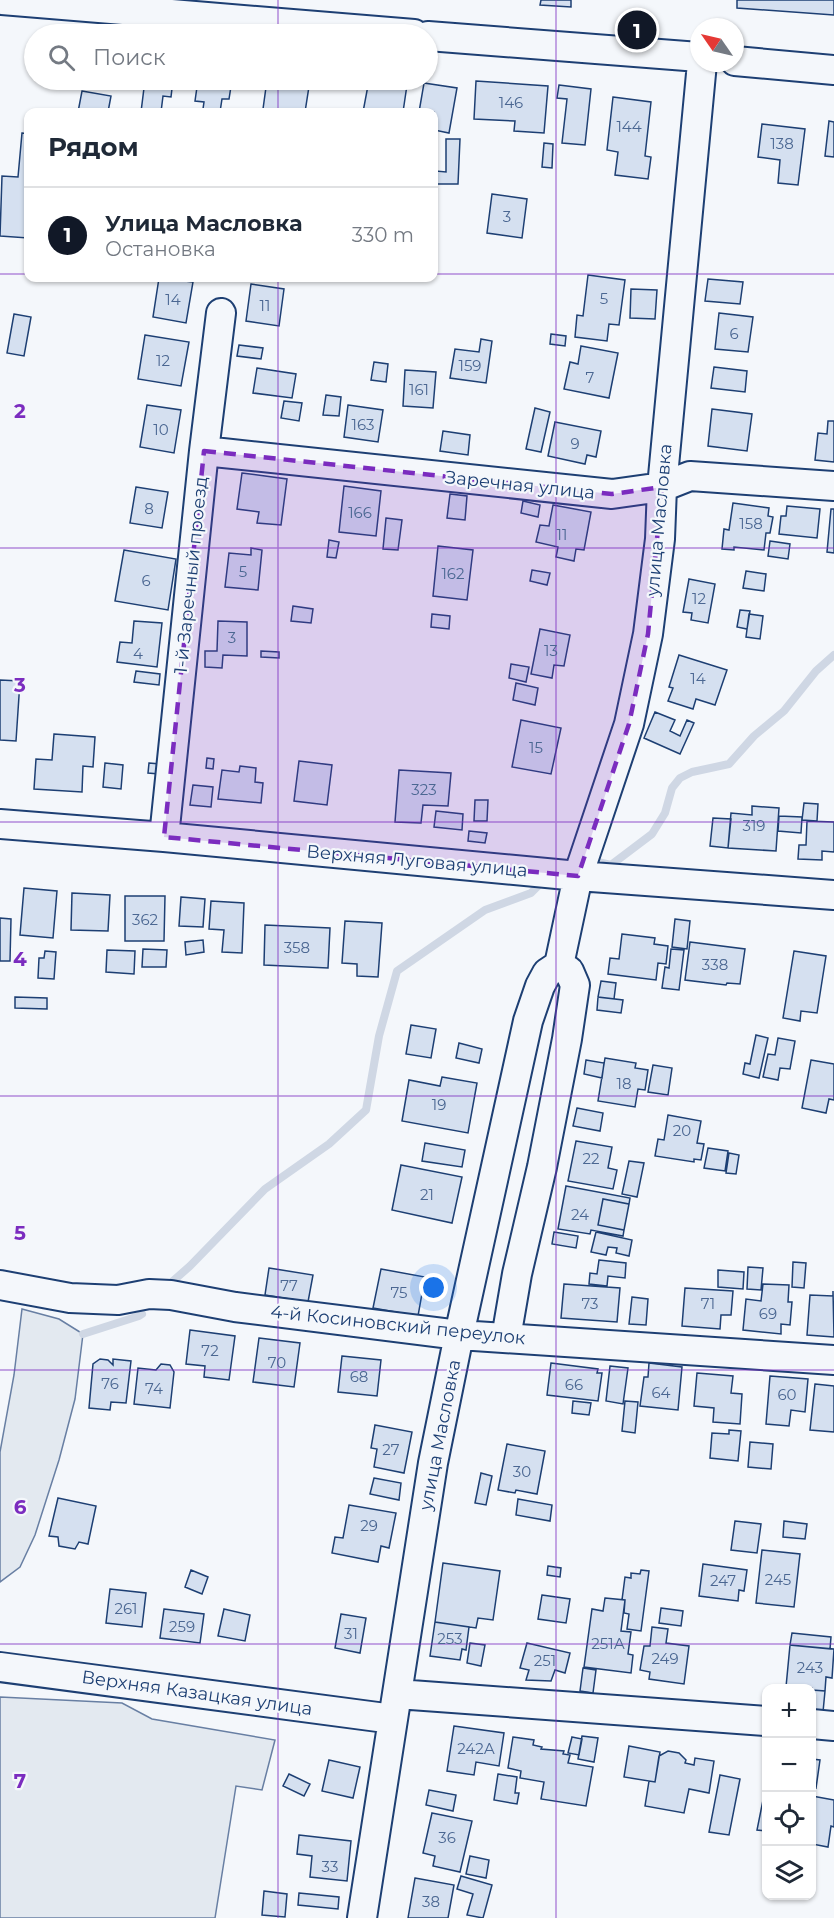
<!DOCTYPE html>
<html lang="ru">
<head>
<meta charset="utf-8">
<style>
  body { margin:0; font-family:Montserrat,sans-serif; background:#f6f6f7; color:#1f2937 }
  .controls { position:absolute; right:18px; bottom:18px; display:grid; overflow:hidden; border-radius:12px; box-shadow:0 2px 4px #0004 }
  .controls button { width:54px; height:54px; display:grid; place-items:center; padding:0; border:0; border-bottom:2px solid #e0e1e3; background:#fff; color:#1f2937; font:30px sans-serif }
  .compass { position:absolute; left:690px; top:18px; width:54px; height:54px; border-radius:50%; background:#fff; box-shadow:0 2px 4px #0004; rotate:304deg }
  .you { position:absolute; left:434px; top:1288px; width:21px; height:21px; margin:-15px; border:4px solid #fff; border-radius:50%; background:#1a73e8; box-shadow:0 0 0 9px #1a73e833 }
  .badge { display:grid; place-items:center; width:39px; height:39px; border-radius:50%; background:#111827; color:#fff; font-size:20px; font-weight:700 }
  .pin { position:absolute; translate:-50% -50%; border:3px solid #fff; box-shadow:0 2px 6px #0006 }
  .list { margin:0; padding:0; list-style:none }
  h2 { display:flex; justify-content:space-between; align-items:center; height:78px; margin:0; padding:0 24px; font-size:26px }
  h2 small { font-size:20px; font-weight:400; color:#747a83 }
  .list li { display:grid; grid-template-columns:39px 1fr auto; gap:18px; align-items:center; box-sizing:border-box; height:96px; padding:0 24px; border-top:2px solid #e0e1e3 }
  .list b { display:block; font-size:22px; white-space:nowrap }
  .list p { margin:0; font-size:20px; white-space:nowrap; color:#747a83 }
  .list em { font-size:20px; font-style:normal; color:#747a83 }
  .icon { flex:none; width:33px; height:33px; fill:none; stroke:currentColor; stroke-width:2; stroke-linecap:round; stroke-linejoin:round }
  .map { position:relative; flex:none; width:834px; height:1918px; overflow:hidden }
  .search { position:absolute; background:#fff; box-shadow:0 2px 4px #0004; left:24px; top:24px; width:414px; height:66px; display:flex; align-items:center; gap:15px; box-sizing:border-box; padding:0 21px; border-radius:33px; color:#747a83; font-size:22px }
  .panel { position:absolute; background:#fff; box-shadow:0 2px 4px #0004; left:24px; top:108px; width:414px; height:174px; border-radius:12px }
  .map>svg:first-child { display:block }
</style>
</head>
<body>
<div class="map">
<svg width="834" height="1918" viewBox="0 0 834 1918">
  <rect width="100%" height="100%" fill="#f4f7fb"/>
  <path fill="#e3e9f0" stroke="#687fa3" stroke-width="1.5" d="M22,1309L59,1319L83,1334L75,1399L59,1460L35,1535L20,1567L0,1582V1452L14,1375Z
    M0,1697L122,1703L152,1719L275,1740L262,1790L236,1786L215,1918H0Z"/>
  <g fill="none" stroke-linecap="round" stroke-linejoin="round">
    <path stroke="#cfd7e4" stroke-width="8" d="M589,860L611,865L652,834L665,813L672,788L680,778L692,772L729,764L754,736L784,711L816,671L834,655
      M173,1281L190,1266L265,1189L329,1144L366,1110L379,1036L397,971L485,910L531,893L543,881
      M83,1334L139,1316L142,1314"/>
  </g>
  <path fill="#d5e0f0" stroke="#1d3f73" stroke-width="1.5" d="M541,0H571V7L540,5Z
    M737,0H834V15L737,8Z
    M145,80H173L171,97L163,96L161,112H141Z
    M198,80H232L229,99H222L220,112L203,109L204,102L195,101Z
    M267,80H310L305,112H288L263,109Z
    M369,80L407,85L403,112H363Z
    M476,81L548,86L544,133L514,131L515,121L474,119Z
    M424,83L457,88L449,133L434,130V112H419Z
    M559,85L591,89L585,145L562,143L567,99L557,98Z
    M82,91L111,96L108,112H78Z
    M613,97L651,102L645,156L651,157L648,179L615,175L618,152L607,150Z
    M829,121L834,122V157L825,156Z
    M762,124L805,129L798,185L778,183L780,160L758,157Z
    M22,133L28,134V238L0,236L2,176L18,177Z
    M446,139H460L458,184H436V171L446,172Z
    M544,143L553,144L552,168L542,167Z
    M492,194L527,199L522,238L487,233Z
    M588,275L625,280L619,325L609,324L607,341L575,337L577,315L583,316Z
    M159,278L193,282L186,323L153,317Z
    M708,279L743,282L740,304L705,301Z
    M251,284L284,289L279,326L246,321Z
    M631,289L657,290L655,319L630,318Z
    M719,313L753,317L748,352L715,349Z
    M14,314L31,317L24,356L7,353Z
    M551,334L566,336L565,346L550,344Z
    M145,335L189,342L181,386L138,379Z
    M481,339L492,341L486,383L450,378L455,349L479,352Z
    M239,345L263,348L261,359L237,356Z
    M581,346L618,353L609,398L564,389L570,362L578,364Z
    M374,362L388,364L386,382L371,380Z
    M714,367L747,371L745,392L711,388Z
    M257,368L296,374L292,398L253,393Z
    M405,370L436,372L433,408L403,406Z
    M326,395L341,397L339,416L323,415Z
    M284,401L302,403L299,421L281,418Z
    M147,405L181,410L174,453L140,447Z
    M348,405L383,410L378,442L344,437Z
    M535,408L550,412L541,452L526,449Z
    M712,409L752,414L747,451L708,446Z
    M828,421H834V462L815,460L818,433L827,434Z
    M555,422L601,431L596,457L587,455L585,464L548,456Z
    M443,431L470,435L468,455L440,451Z
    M242,473L287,479L281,525L257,523L259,512L237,509Z
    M344,486L381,491L376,536L339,532Z
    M136,487L168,492L162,528L130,523Z
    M450,494L467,496L465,520L447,518Z
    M523,501L540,505L538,517L521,513Z
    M733,503L769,508L768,516L773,517L770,533H766L764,550L734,547V550L722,549L724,529L729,530Z
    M553,505L591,512L584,550L576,549L574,561L556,557L558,547L536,542L540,525L549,526Z
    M787,506L820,509L817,538L779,534L781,516H786Z
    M831,509H834V553L827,552Z
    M386,518L402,520L398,550L383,549Z
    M329,540L339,542L336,558L327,557Z
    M770,541L790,544L788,559L768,556Z
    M438,546L473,550L467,600L433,596Z
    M251,548L262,550L258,590L225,587L229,553L251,555Z
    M124,550L176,559L168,610L115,601Z
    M532,570L550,573L547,585L530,581Z
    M746,571L766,574L764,591L743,588Z
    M689,579L715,584L708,623L691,620L692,613L683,612Z
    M293,606L313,609L311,623L291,621Z
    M740,610L750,611L747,629L737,627Z
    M432,614L450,616L449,629L431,627Z
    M749,614L763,616L760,639L746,637Z
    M134,621L162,623L157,667L117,662L120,642L132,643Z
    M218,621L247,622V656L223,655L222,668L205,667V651H217Z
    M540,629L570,635L564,666L554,665L552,678L531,674Z
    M261,651L279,652V658L261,657Z
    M679,655L727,670L715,705L696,699L693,709L668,701L673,688L669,687Z
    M511,664L529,667L526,682L509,678Z
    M136,671L160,674L159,685L134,682Z
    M0,680L20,681L16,741L0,740Z
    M516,683L538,688L535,705L513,700Z
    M655,712L675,720L670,731L680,736L687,720L694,723L680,754L644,738Z
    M521,720L561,728L551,774L512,767Z
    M54,734L95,737L93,767L83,766L82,792L34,789L36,759L52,760Z
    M207,758L214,759L213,769L206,768Z
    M299,761L332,765L327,805L294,801Z
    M105,763L123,765L121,789L103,787Z
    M149,763L160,764L159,774L148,773Z
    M240,766L256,768L255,782L263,783L261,803L218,799L222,770L239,772Z
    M399,770L451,773L448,806L423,805L421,823L395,822Z
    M193,785L213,787L211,807L190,805Z
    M475,800H488L487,821H474Z
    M804,803L818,804L817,821L802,820Z
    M752,806L779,808L776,851L728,848L731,813L752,815Z
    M436,811L463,814L462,830L434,827Z
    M779,816L802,817L801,833L778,831Z
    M713,818L731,819L728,848L710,846Z
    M807,821L834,822V852L822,851V860L798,859L799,845H806Z
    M469,831L487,833L485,843L468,841Z
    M24,888L57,891L53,938L20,935Z
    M72,893L110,895L108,931L71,930Z
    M125,896H165L164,941H125Z
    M181,897L205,899L203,927L179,926Z
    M211,901L244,903L242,953L222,952L224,930L209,929Z
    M0,918L11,919L10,961H0Z
    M675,919L690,921L687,949L672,947Z
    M345,921L382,923L378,977L357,976V964L342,963Z
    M265,925L330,928L328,968L264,965Z
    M622,934L655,938L654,944L668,946L666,964L658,963L656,980L608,974L610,958L619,959Z
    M203,940L204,952L186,955L185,942Z
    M690,942L745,949L740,984L727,983L726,985L685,980Z
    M143,949L167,950L166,967H142Z
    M671,949L684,950L679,990L662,988L665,967L669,968Z
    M107,950L135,951L134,974L106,972Z
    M45,951L56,952L54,979L38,978L39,958H44Z
    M794,951L826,956L817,1013L801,1011L800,1021L783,1018Z
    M601,981L616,983L614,999L598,997Z
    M15,997L47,998V1009L15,1008Z
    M598,997L623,1000L621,1013L597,1010Z
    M411,1025L436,1029L431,1058L406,1054Z
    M756,1035L768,1038L759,1078L743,1074L745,1063L750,1064Z
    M778,1038L795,1041L790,1069L780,1068L778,1080L763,1077L768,1054L775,1055Z
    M459,1043L482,1049L479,1063L456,1058Z
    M605,1058L636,1063L635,1068L648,1070L645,1090L638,1089L635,1107L598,1101Z
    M586,1060L604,1063L602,1078L584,1074Z
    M811,1060L834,1064V1100L829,1099L826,1113L802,1108Z
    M653,1065L672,1068L668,1095L648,1092Z
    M442,1077L477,1083L468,1133L402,1121L409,1080L440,1086Z
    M577,1108L603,1113L600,1131L573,1126Z
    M668,1115L701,1121L697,1143L704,1144L701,1160L694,1159V1162L655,1156L658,1139L664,1140Z
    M576,1141L612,1147L608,1168L617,1170L613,1189L568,1181Z
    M425,1143L465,1150L462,1167L422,1161Z
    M708,1148L728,1151L725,1171L704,1168Z
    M729,1153L739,1155L736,1174L726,1173Z
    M629,1161L644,1163L637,1197L622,1194Z
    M401,1165L462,1177L452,1223L392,1210Z
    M566,1186L630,1198L629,1204L603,1199L598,1225L624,1230L623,1236L591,1230L590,1234L558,1229Z
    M603,1199L629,1204L624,1230L598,1225Z
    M554,1232L578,1236L576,1248L552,1244Z
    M596,1232L632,1240L629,1256L616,1253L617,1248L608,1247L606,1255L591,1252Z
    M599,1260L626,1263L625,1278L608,1276L607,1286L589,1284L590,1273L597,1274Z
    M793,1262L806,1263L804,1288L792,1287Z
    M748,1267L763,1268L761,1290L747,1289Z
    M269,1268L313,1275L308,1302L265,1295Z
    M381,1269L425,1277L418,1316L373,1308Z
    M718,1270L744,1272L743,1289L718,1287Z
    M564,1284L620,1288L617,1322L561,1318Z
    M763,1284L789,1285L788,1302H792L790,1325L781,1324V1334L743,1330L746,1299L761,1301Z
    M685,1288L733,1291L731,1315H721L720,1329L682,1326Z
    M833,1291L834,1337L807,1335L810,1295L833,1296Z
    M632,1297L648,1299L646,1325L629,1324Z
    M190,1330L235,1336L229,1380L204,1377L205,1366L186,1364Z
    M259,1338L300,1343L294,1387L253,1382Z
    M342,1356L381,1360L377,1396L338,1392Z
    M100,1359L108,1360L113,1365V1359L131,1361L126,1403L111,1402L110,1410L89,1408L93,1364Z
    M551,1363L598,1369L597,1373H602L598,1401L547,1395Z
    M649,1363L682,1367L678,1410L640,1406L644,1377H648Z
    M161,1364L170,1365L174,1372L170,1408L134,1404L138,1368L156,1370Z
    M610,1366L628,1368L623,1404L606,1401Z
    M697,1373L733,1376L731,1393L742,1394L740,1424L713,1422L714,1408L694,1406Z
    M770,1376L808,1379L805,1412L791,1410L789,1426L766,1424Z
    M815,1384L834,1386V1432L810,1430Z
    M573,1401L591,1403L589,1415L572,1413Z
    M625,1401L638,1402L635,1433L622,1431Z
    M375,1425L412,1432L404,1473L374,1467L377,1449L371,1448Z
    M729,1430L741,1431L738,1461L710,1458L712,1433L729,1434Z
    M750,1442L773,1444L771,1469L748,1467Z
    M507,1444L545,1451L537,1494L516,1490L515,1493L498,1490Z
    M481,1473L492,1476L486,1505L475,1503Z
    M374,1478L401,1483L399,1500L370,1494Z
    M58,1498L96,1506L88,1544L79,1542L75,1549L59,1546L58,1537L49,1536Z
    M518,1499L552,1505L550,1521L516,1515Z
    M349,1505L396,1513L389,1548L381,1546L378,1562L332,1553L335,1537L343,1538Z
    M735,1521L761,1524L757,1553L731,1550Z
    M784,1521L807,1524L805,1539L783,1537Z
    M762,1550L800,1554L794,1607L756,1603Z
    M443,1563L500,1571L493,1620L478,1618L476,1628L435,1622Z
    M703,1564L747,1570L744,1591L739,1590L738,1601L699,1596Z
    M548,1566L561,1568L560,1577L547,1575Z
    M191,1570L208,1577L202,1594L185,1587Z
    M641,1570L649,1571L641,1631L627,1629L629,1614L624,1613L625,1600H622L625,1577L631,1578V1573L640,1574Z
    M110,1589L146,1593L142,1627L106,1623Z
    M542,1595L570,1599L566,1623L538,1619Z
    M605,1598L625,1600L621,1631L631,1632L628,1654L633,1655L631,1673L584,1667L592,1609L603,1611Z
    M661,1608L683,1611L681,1626L659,1623Z
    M164,1609L204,1614L200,1643L160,1638Z
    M224,1609L250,1615L245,1641L218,1636Z
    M341,1614L366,1618L360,1653L335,1648Z
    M435,1622L469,1627L466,1650L462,1649L460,1660L430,1656Z
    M652,1627L668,1629L666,1643L689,1646L684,1684L649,1679L650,1672L640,1670L644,1646H650Z
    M792,1633L831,1637L830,1649L790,1645Z
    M470,1643L485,1645L481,1666L467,1663Z
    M527,1643L570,1653L565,1673L555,1670L551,1681L526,1680L529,1670L520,1668Z
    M790,1645L834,1649L832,1678L826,1677L825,1691L812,1690V1688L786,1687Z
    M583,1668L596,1670L593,1693L580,1691Z
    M812,1690L825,1691L823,1712L812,1711Z
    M454,1726L504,1733L499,1766L476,1762L474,1775L447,1771Z
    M582,1736L598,1738L594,1762L578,1759Z
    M513,1737L534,1740L533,1745L542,1747L541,1749L564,1751L563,1754L570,1755L568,1763L593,1767L586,1806L541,1799L544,1782L520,1778L521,1771L508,1768Z
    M572,1737L582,1739L579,1755L568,1753Z
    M629,1746L660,1752L655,1782L624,1777Z
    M668,1751L679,1753L686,1760L685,1763L694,1765L695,1758L714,1761L709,1793L689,1789L684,1813L645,1806L649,1781L655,1782L659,1756Z
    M812,1759L820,1760L816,1788L812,1787Z
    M329,1760L360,1767L353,1798L322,1791Z
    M289,1774L310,1784L304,1796L283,1786Z
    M498,1774L517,1777L515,1793H519L517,1804L494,1800Z
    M720,1775L740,1779L729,1835L709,1832Z
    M766,1785V1831L757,1830Z
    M429,1790L456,1795L453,1811L426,1805Z
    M812,1796L834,1800V1827L831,1826L828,1847L812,1844Z
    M432,1813L472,1821L460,1872L433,1866L435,1856L423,1853Z
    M299,1835L351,1841L347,1881L310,1877L312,1856L297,1854Z
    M470,1856L489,1860L486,1878L466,1874Z
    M461,1876L492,1885L483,1918L467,1915L473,1894L457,1889Z
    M415,1878L454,1885L448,1918H408Z
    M264,1891L287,1894L285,1917L262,1915Z
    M299,1893L339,1897L338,1909L298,1905Z"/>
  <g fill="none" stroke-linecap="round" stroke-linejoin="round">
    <defs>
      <path id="minor" d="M2,0L414,34
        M428,36L699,57
        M735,61L834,70
        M204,451L612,494L662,487L690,476L834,486
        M0,824L164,837L578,876L834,895
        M164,837L204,451L221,313
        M0,1285L70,1298L118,1300L149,1294L171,1295L235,1307L459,1335L834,1360
        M506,1338L517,1274L542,1167L567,1039L575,985L569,971L559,965
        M0,1667L393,1719
        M397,1694L766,1721
        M812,1724L834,1726
        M362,1918L433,1463L459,1335L528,1021L540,986L547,973L559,965L578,876L629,724L648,634L660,539L662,487L702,63"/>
    </defs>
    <use href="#minor" stroke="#1d3f73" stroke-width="32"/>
    <use href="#minor" stroke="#f4f7fb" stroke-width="28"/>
  </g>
  <path fill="#7b2cbf" fill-opacity="0.2" stroke="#7b2cbf" stroke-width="4.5" stroke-dasharray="12 8" stroke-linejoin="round" d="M204,451L612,494L662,487L648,634L629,724L578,876L164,837Z"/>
  <path fill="none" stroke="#7b2cbf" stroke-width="1.5" stroke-opacity="0.55" d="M278,0V34M556,0V1918M278,80V112M0,274H28M434,274H834M278,278V1918M0,548H834M0,822H834M0,1096H834M0,1370H834M0,1644H834"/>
  <g text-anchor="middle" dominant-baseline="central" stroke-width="4.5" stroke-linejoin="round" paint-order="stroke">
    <g font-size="15" fill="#4b6792">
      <text x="511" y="102">146</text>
      <text x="629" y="126">144</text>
      <text x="782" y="143">138</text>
      <text x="507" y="216">3</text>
      <text x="604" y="298">5</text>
      <text x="173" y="299">14</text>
      <text x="265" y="305">11</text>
      <text x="734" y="333">6</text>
      <text x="163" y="360">12</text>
      <text x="470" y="365">159</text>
      <text x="590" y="377">7</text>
      <text x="419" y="389">161</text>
      <text x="363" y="424">163</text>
      <text x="161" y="429">10</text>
      <text x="575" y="443">9</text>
      <text x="149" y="508">8</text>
      <text x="360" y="512">166</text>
      <text x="751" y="523">158</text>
      <text x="562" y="534">11</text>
      <text x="243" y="571">5</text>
      <text x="453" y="573">162</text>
      <text x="146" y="580">6</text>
      <text x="699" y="598">12</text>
      <text x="232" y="637">3</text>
      <text x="551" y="650">13</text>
      <text x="138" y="653">4</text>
      <text x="698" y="678">14</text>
      <text x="536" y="747">15</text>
      <text x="424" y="789">323</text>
      <text x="754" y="825">319</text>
      <text x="145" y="919">362</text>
      <text x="297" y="947">358</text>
      <text x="715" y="964">338</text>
      <text x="624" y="1083">18</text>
      <text x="439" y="1104">19</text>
      <text x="682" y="1130">20</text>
      <text x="591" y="1158">22</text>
      <text x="427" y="1194">21</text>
      <text x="580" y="1214">24</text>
      <text x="289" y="1285">77</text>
      <text x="399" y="1292">75</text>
      <text x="590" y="1303">73</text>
      <text x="708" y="1303">71</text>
      <text x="768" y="1313">69</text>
      <text x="210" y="1350">72</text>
      <text x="277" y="1362">70</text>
      <text x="359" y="1376">68</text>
      <text x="110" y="1383">76</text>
      <text x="574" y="1384">66</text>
      <text x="154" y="1388">74</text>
      <text x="661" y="1392">64</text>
      <text x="787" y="1394">60</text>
      <text x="391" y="1449">27</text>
      <text x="522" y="1471">30</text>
      <text x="369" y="1525">29</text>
      <text x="778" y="1579">245</text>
      <text x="723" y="1580">247</text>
      <text x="126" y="1608">261</text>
      <text x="182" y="1626">259</text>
      <text x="351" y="1633">31</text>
      <text x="450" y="1638">253</text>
      <text x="608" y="1643">251А</text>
      <text x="665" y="1658">249</text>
      <text x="545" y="1660">251</text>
      <text x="810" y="1667">243</text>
      <text x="476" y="1748">242А</text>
      <text x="447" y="1837">36</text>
      <text x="330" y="1866">33</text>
      <text x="431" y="1901">38</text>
    </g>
    <g font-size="18" fill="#1d3f73" stroke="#f4f7fb">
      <text transform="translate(520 485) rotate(6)">Заречная улица</text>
      <text transform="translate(659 520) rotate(-85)">улица Масловка</text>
      <text transform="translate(191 575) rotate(-84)">1-й Заречный проезд</text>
      <text transform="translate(417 861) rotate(5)">Верхняя Луговая улица</text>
      <text transform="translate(398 1325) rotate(6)">4-й Косиновский переулок</text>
      <text transform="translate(440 1435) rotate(-79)">улица Масловка</text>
      <text transform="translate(197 1693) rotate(8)">Верхняя Казацкая улица</text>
    </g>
  </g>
  <g font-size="20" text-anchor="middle" font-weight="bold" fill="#7b2cbf" stroke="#f4f7fb" stroke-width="4.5" stroke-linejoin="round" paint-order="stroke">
    <text x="20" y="418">2</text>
    <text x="20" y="692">3</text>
    <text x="20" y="966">4</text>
    <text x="20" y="1240">5</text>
    <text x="20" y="1514">6</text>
    <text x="20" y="1788">7</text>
  </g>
</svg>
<div class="controls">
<button>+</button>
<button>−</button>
<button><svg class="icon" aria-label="locate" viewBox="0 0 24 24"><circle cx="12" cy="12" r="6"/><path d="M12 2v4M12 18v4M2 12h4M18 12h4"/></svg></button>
<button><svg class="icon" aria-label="layers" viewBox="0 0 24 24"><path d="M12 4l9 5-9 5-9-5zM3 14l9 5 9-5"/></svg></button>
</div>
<svg class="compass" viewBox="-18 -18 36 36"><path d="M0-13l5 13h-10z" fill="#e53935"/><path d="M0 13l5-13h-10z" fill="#747a83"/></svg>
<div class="you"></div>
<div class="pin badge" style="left:637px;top:30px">1</div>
<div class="search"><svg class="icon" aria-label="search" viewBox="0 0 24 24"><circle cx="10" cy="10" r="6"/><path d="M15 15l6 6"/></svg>Поиск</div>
<section class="panel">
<h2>Рядом<small></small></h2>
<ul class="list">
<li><span class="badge">1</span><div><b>Улица Масловка</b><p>Остановка</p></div><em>330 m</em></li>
</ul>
</section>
</div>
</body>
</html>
